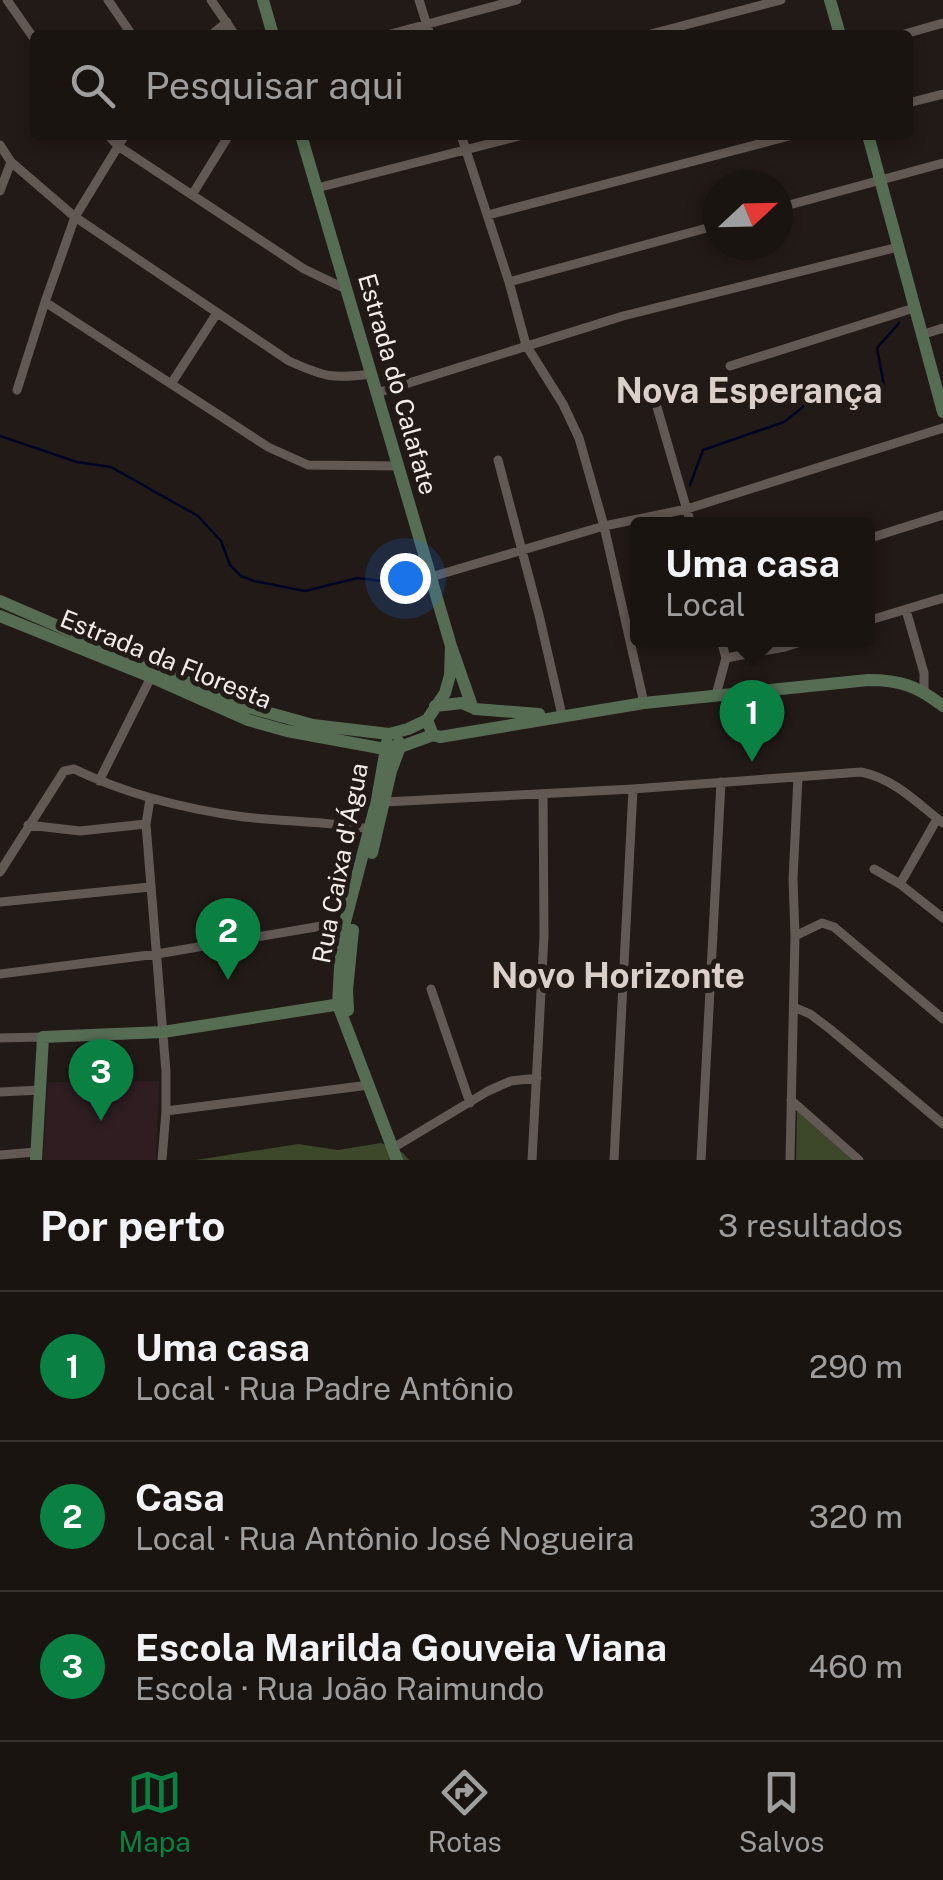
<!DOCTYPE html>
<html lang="pt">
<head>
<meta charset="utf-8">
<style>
  body { margin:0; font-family:"Public Sans",sans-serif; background:#27211e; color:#f1f3f6 }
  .compass { position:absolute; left:703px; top:170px; width:90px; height:90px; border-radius:50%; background:#1a1410; box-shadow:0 5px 15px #0003; rotate:68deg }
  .you { position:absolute; left:405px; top:578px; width:35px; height:35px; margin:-25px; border:8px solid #fff; border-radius:50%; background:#1a73e8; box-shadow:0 0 0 15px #1a73e833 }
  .badge { display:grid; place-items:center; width:65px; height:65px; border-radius:50%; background:#0b8043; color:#fff; font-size:32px; font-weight:700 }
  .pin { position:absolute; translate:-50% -82px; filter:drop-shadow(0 2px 5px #0008) }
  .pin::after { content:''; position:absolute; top:52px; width:35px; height:30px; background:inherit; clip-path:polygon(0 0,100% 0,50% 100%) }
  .popup { position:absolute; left:630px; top:517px; width:245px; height:130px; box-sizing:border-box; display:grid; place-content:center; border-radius:10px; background:#1a1410; filter:drop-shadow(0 2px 8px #0005); font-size:32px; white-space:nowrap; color:#9f9e9f }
  .popup b { font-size:38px; color:#f1f3f6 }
  .popup::after { content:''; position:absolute; left:50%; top:100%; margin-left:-20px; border:20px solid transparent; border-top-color:#1a1410 }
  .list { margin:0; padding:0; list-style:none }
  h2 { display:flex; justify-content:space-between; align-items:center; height:130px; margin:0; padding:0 40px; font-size:42px }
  h2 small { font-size:32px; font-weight:400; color:#9f9e9f }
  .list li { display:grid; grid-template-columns:65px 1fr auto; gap:30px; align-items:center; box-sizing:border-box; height:150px; padding:0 40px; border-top:2px solid #383330 }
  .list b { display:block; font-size:38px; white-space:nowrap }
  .list p { margin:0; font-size:32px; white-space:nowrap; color:#9f9e9f }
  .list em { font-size:32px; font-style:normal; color:#9f9e9f }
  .icon { flex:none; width:55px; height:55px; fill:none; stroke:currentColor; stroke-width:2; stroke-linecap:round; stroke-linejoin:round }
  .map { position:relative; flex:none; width:943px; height:1160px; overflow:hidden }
  .search { position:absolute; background:#1a1410; box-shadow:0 5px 15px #0003; left:30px; right:30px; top:30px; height:110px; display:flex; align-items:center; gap:25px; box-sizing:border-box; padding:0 35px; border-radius:10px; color:#9f9e9f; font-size:38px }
  .sheet { height:580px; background:#1a1410 }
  nav { display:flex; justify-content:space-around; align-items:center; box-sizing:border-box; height:140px; border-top:2px solid #383330; background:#1a1410; font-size:28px; color:#9f9e9f }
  nav a { display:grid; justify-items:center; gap:5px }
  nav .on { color:#0b8043 }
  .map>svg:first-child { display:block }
</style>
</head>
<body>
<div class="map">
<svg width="943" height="1160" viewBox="0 0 943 1160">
  <rect width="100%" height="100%" fill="#221a16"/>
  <path fill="#2f1d22" d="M159,1081L156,1160H43L48,1082Z"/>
  <path fill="#3d482a" d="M797,1111L852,1160H796Z
    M381,1143L403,1153L409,1160H196L298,1144L338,1150Z"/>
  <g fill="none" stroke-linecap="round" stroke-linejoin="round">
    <path stroke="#000424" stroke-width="2.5" d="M0,436L77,462L111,467L198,516L221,541L230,565L241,576L254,581L305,591L357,578L416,585
      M690,485L703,450L784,422L804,406L839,397L855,401L872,398L885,391L877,348L899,323"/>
    <path stroke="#635954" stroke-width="9" d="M7,0L35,40
      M108,0L132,35
      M211,0L235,35
      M419,0L430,35
      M211,35L227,22
      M387,35L517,0
      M647,35L781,0
      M901,35L943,23
      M908,103L943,94
      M108,135L118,146L304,269L346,289
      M461,135L509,282L526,345L563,404L579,438L604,526L644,703
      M0,145L11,162L75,217L289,361C325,377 332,379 371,374
      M317,188L523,135
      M0,191L11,162
      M192,195L229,135
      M778,208L943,163
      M488,215L793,135
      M509,282L718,225
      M45,302L268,447L308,465L398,466
      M921,335L943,328
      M730,366L914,308
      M171,384L217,313
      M17,390L45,302L75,217L125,135
      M652,390L691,524
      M377,393L623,316L898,247
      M498,460L539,615L562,715
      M867,539L943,515
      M431,577L604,526L687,509L943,428
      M906,610L924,673V692
      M867,621L943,598
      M726,658L785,647L807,640
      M716,695L726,658L721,640
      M99,781L151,677
      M150,799L146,824L166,1072V1111L162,1160
      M385,802L633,789L861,772C895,779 917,803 943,823
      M28,825L80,831L146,824
      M874,869L900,884L943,918
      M0,872L64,771L74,769C128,795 184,809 244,817C288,822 332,821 375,830
      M900,884L937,819
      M0,902L150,887
      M795,936L822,923L834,927L943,1019
      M0,974L157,954L345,922
      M431,989L470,1103
      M794,1007L810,1014L830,1029L943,1124
      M0,1038L43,1037
      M0,1092L40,1090
      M791,1100L859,1160
      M166,1111L369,1085
      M393,1148L488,1091L511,1081L537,1078
      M0,1155L36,1152
      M532,1160L544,936L543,794
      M614,1160L633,789
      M701,1160L721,782
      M790,1160L795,936L793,879L798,777"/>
    <path stroke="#566d54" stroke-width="12" d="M263,0L273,35
      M830,0L840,35
      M301,135L451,646L472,706
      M868,135L943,412
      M0,601L240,705L313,725L389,734L408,729L427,720
      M0,616L151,677L248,720L287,731L385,749L400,747L433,735
      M451,646L450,675L445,693L427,720L433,735L440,737L644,703L868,680C901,680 917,686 943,706
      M435,706L462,703L476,709
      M475,709L539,714
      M387,742L377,800L345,922L340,966L338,1005L397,1160
      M372,853L391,771L400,747L399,742
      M348,1010L347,990L353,930
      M36,1160L43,1037L163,1032L347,1003"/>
  </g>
  <g text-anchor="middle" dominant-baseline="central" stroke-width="10" stroke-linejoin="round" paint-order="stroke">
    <g font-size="25" fill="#f3edea" stroke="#221a16">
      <text transform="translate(398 384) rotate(74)">Estrada do Calafate</text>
      <text transform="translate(166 659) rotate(22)">Estrada da Floresta</text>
      <text transform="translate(340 863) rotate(-79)">Rua Caixa d'Água</text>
    </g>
    <g font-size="35" font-weight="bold" fill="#dacfc9" stroke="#221a16">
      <text x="749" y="390">Nova Esperança</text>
      <text x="618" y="975">Novo Horizonte</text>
    </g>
  </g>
</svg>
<svg class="compass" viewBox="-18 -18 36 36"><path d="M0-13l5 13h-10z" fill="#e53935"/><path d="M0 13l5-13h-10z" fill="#9f9e9f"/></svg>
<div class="you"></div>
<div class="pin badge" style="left:752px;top:762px">1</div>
<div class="popup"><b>Uma casa</b>Local</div>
<div class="pin badge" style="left:228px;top:980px">2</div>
<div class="pin badge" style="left:101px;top:1121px">3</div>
<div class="search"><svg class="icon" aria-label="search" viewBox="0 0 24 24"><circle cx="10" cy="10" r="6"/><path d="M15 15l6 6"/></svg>Pesquisar aqui</div>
</div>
<section class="sheet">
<h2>Por perto<small>3 resultados</small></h2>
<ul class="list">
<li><span class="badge">1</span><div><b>Uma casa</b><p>Local · Rua Padre Antônio</p></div><em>290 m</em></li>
<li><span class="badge">2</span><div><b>Casa</b><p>Local · Rua Antônio José Nogueira</p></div><em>320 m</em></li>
<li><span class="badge">3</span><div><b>Escola Marilda Gouveia Viana</b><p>Escola · Rua João Raimundo</p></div><em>460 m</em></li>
</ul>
</section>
<nav>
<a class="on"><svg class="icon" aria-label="map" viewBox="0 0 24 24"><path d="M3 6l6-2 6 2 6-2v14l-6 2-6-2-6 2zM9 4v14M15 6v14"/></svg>Mapa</a>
<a><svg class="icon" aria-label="directions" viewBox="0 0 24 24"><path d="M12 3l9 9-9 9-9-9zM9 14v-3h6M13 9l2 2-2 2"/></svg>Rotas</a>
<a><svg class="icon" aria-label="saved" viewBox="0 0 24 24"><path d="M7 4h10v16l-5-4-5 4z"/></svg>Salvos</a>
</nav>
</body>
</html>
